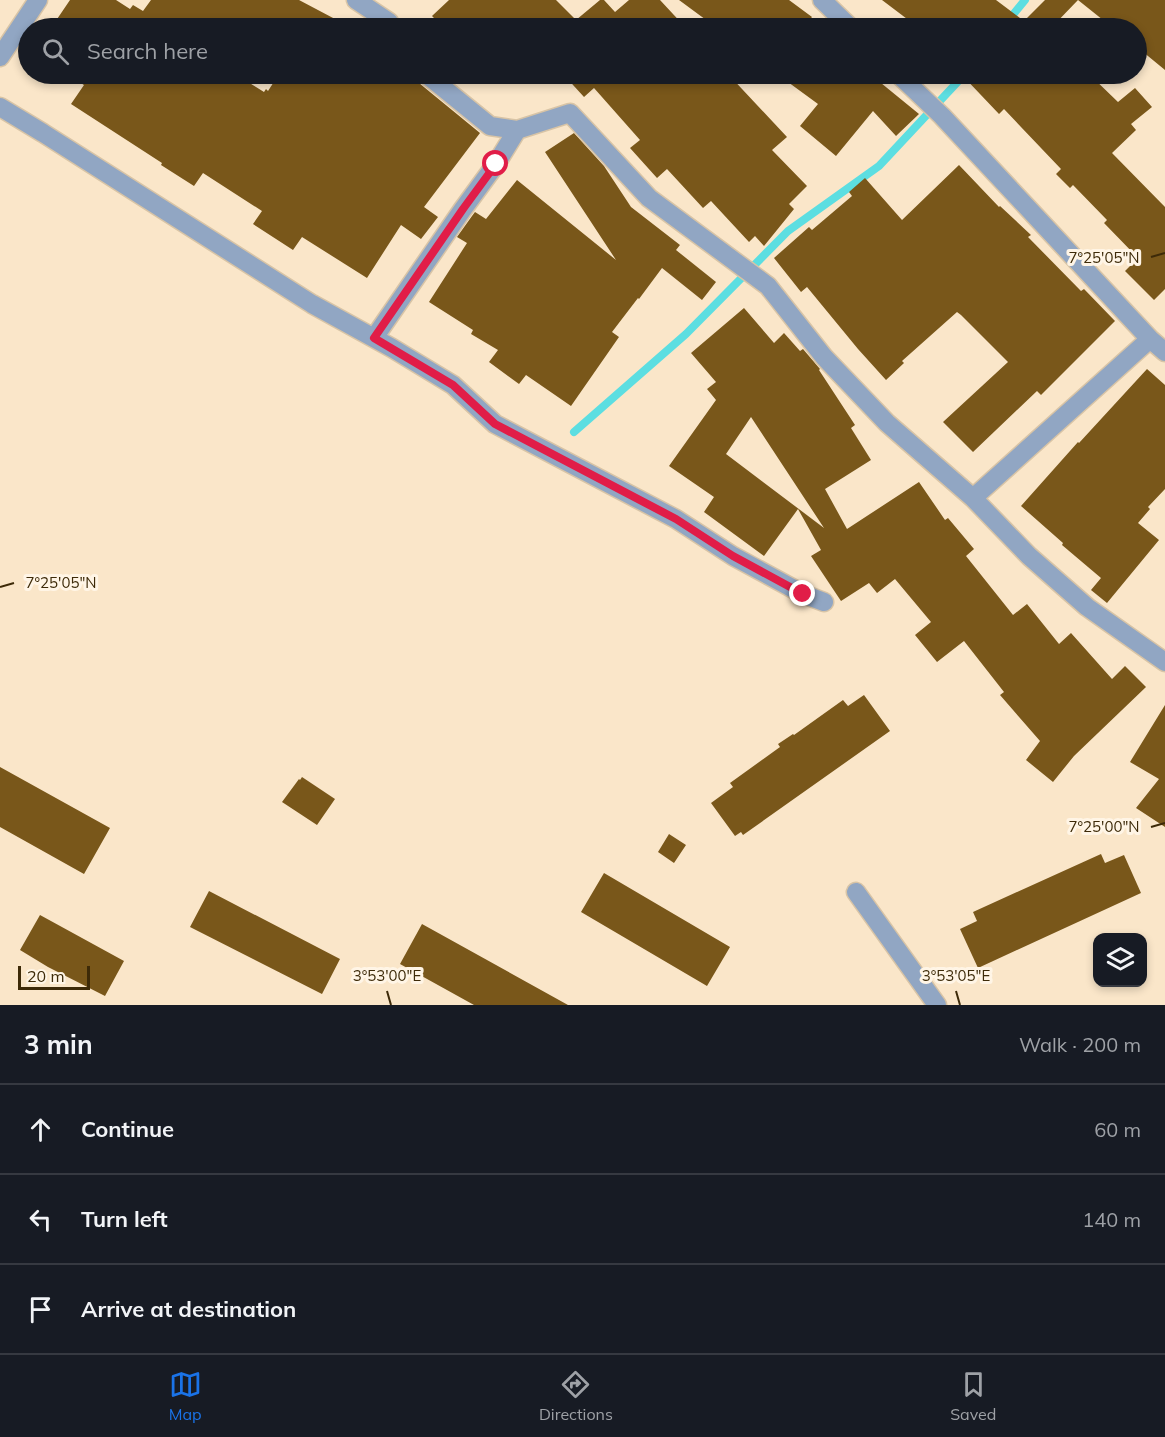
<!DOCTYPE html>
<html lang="en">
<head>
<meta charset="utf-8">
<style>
  body { margin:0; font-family:Mulish,sans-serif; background:#20242c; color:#f1f3f6 }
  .controls { position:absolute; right:18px; bottom:18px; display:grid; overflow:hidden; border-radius:12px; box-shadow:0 3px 9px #0003 }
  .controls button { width:54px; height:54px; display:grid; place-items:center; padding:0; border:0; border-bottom:2px solid #363941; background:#171b24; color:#f1f3f6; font:30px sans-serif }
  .scale { position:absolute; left:18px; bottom:15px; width:72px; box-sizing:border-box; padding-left:6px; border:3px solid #3d2a08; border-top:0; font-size:16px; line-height:21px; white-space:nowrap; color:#3d2a08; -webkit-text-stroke:4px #fff5e6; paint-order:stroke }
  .stop { position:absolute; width:18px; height:18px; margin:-14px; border:4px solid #e11d48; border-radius:50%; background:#fff }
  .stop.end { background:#e11d48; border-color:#fff; box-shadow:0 2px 6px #0008 }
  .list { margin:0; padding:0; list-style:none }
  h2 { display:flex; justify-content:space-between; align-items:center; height:78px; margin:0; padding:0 24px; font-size:26px }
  h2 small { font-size:20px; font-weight:400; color:#9ea1a6 }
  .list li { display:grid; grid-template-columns:39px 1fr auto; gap:18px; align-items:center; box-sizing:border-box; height:90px; padding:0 24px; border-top:2px solid #363941 }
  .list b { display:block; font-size:22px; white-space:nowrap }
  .list em { font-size:20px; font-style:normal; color:#9ea1a6 }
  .icon { flex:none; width:33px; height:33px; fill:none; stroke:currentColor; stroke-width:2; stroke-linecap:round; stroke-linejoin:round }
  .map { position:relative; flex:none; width:1165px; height:1005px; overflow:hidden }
  .search { position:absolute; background:#171b24; box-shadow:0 3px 9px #0003; left:18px; right:18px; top:18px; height:66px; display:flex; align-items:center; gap:15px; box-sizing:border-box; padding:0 21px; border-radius:33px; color:#9ea1a6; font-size:22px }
  .sheet { height:348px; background:#171b24 }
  nav { display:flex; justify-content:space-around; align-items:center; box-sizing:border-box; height:84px; border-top:2px solid #363941; background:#171b24; font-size:16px; color:#9ea1a6 }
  nav a { display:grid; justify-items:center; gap:3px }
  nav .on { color:#1a73e8 }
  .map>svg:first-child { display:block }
</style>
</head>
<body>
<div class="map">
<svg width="1165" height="1005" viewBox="0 0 1165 1005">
  <rect width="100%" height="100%" fill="#fae6c9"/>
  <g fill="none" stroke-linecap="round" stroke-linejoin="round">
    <path stroke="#5cdee1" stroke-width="8" d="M1002,28L1025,0
      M574,432L686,334L788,231L879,166L965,74"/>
  </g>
  <path fill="#79571a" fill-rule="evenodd" d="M70,0H116L130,9L133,5L143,11L151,0H299L352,28H51Z
    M449,0H556L576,20L600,0H604L615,12L629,0H660L686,28H444L432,16Z
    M679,0H789L812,17L803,28H717Z
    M882,0H996L1024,21L1045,0H1165V70L1137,47V28H1113L1078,0L1051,28H919Z
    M66,74H235L264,92L266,89L268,91L279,74H415L416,79L419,83L480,133L424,207L438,217L421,239L401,225L367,278L302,237L293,250L253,224L262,211L203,173L194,186L161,165L162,163L71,104L84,85Z
    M563,74H728L787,137L772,150L807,186L789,204L794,209L764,246L755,236L749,242L711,201L703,208L667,169L657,178L630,148L640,140L594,88L584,97Z
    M777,74H870L919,114L896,136L873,111L836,156L800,126L818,104Z
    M961,74H1089L1118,102L1135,88L1152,107L1131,124L1136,130L1112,153L1165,207V289L1154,300L1125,271L1138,258L1104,223L1107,220L1073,185L1070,188L1056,174L1061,169L1004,109L999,114Z
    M574,133L604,166L631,207L680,245L676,250L716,282L702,300L662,268L639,299L638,298L612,332L619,337L571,406L526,375L519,384L489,362L498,350L471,334L473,330L429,302L467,243L457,237L472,216L475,212L486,219L517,180L616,260L545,152Z
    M959,165L999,207L1000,206L1031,235L1028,237L1081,291L1084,289L1115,321L1041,395L1037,391L973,452L943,422L1008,362L961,315L957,312L902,361L904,363L886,380L858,349L807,287L801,292L774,258L809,227L812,230L852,196L849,192L865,178L902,220Z
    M744,308L774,343L784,333L800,351L803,349L820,369L819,370L855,425L851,428L871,460L825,489L847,529L919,482L945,520L948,518L974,549L966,556L1013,615L1027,604L1059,644L1071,633L1112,679L1125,666L1146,687L1074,756L1053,782L1026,760L1040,741L1000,695L1004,692L964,641L937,662L915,635L931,622L895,579L877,593L869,583L841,601L811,556L821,550L798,509L764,556L704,512L714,497L669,466L716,400L707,389L716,382L691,353ZM751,417L824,528L726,454Z
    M1147,369L1165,385V489L1148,507L1150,509L1138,523L1159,540L1107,603L1091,590L1101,578L1062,545L1063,543L1021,506L1078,442L1079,443Z
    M864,695L890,731L743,835L741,832L735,836L711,803L733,787L730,783L780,747L778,744L793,734L794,735L843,700L848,706Z
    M1165,705V827L1136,808L1159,779L1130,762Z
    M0,767L110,828L84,874L0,827Z
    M302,777L335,799L317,825L282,802L299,779L300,780Z
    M669,834L686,845L674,863L658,852Z
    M1101,854L1105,863L1124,855L1141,893L978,968L960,929L977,921L973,912Z
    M604,873L730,947L707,986L581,912Z
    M209,891L340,959L322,994L190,927Z
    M40,915L124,961L105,996L48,967L20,950Z
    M422,924L568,1005H474L400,964Z"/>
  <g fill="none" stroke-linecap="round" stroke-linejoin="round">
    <defs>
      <path id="minor" d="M356,0L389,22L390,28
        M822,0L851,28
        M0,57L38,0
        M426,74L490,126L517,130L570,113L649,198L768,286L824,357L887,423L973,498L1029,556L1087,607L1165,662
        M898,74L942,116L1150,339L1165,352
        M0,107L43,133L312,304L392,348L453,385L495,424L676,519L733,556L803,594L824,602
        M374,338L463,209L496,164L517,130
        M973,498L1150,339
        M856,892L937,1005"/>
    </defs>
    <use href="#minor" stroke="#d8c4a6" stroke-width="21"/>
    <use href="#minor" stroke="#91a6c3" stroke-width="18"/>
  </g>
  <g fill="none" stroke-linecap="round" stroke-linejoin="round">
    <path stroke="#e11d48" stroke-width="8" d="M496,164L463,209L374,338L453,385L495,424L676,519L733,556L803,594"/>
  </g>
  <path fill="none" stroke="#3d2a08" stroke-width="2" d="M1151,257L1165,253M0,587L14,583M1151,827L1165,823M387,991L391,1005M956,991L960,1005"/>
  <g font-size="15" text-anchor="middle" fill="#3d2a08" stroke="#fff5e6" stroke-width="6" stroke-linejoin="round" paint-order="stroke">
    <text x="1104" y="263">7°25'05"N</text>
    <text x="61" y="588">7°25'05"N</text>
    <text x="1104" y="832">7°25'00"N</text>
    <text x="387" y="981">3°53'00"E</text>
    <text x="956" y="981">3°53'05"E</text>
  </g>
</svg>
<div class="controls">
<button><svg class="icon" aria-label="layers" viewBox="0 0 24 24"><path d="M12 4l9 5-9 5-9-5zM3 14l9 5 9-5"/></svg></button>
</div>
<div class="scale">20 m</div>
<div class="stop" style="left:496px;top:164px"></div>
<div class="stop end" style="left:803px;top:594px"></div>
<div class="search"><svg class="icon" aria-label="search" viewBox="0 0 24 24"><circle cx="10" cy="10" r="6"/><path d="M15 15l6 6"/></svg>Search here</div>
</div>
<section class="sheet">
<h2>3 min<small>Walk · 200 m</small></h2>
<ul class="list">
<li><svg class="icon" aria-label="ahead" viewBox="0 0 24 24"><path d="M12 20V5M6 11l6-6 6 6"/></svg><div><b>Continue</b></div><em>60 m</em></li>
<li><svg class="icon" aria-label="left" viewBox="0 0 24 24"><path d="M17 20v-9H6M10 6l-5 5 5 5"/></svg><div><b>Turn left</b></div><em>140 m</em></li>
<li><svg class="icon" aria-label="arrive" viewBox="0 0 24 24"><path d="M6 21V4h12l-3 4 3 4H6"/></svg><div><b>Arrive at destination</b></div></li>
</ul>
</section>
<nav>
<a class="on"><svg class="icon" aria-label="map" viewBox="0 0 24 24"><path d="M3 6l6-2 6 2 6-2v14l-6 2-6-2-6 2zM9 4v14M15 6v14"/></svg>Map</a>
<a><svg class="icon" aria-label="directions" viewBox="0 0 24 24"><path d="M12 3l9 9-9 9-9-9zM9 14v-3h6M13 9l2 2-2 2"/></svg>Directions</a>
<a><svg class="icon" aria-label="saved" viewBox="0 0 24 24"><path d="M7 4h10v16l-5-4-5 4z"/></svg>Saved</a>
</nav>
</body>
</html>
